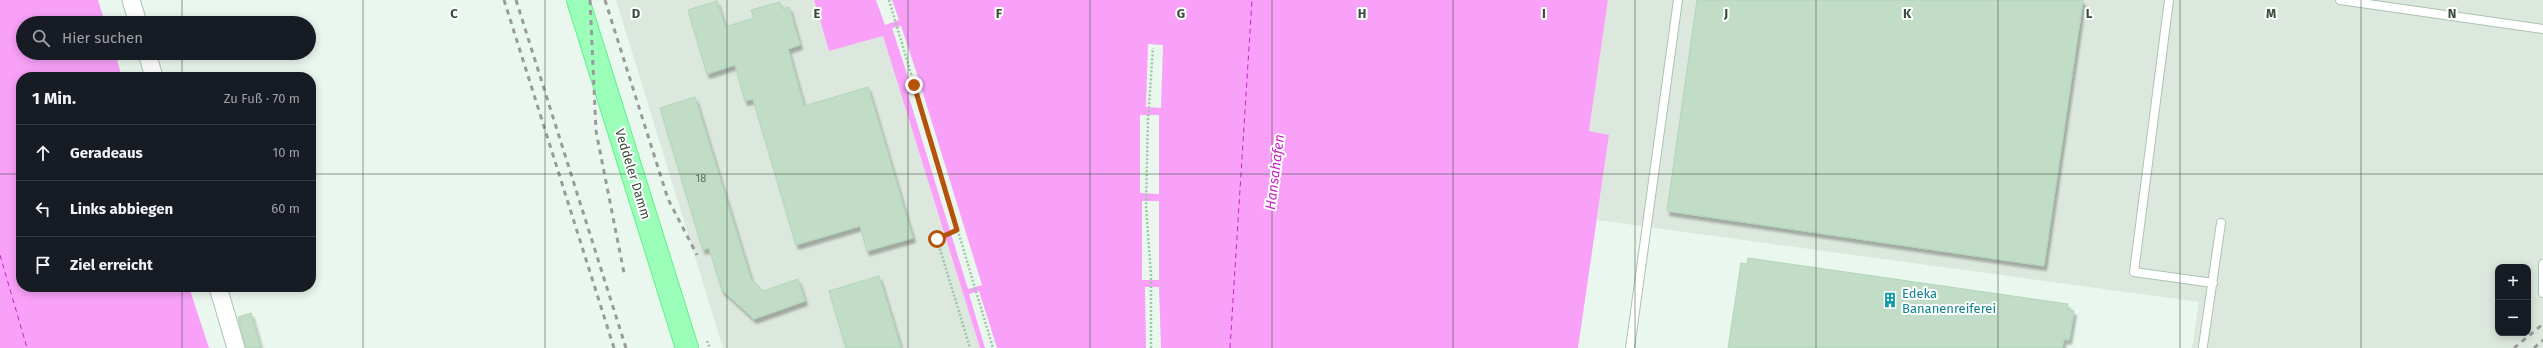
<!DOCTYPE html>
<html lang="de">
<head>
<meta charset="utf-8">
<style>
  body { margin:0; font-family:"Fira Sans",sans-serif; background:#20242c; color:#f1f3f6 }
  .controls { position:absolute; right:12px; bottom:12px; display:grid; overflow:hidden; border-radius:8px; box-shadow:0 2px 10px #0003 }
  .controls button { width:36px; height:36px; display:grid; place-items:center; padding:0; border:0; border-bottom:1px solid #363941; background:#171b24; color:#f1f3f6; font:20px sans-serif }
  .stop { position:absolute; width:12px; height:12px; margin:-9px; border:3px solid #b45309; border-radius:50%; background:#fff }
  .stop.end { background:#b45309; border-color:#fff; box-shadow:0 1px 4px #0008 }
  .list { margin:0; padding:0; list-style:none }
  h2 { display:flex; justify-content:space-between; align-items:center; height:52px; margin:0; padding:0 16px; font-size:17px }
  h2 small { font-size:13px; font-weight:400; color:#9ea1a6 }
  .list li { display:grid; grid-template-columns:26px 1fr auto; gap:12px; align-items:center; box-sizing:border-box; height:56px; padding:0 16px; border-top:1px solid #363941 }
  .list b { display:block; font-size:15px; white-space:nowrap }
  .list em { font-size:13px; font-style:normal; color:#9ea1a6 }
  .icon { flex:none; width:22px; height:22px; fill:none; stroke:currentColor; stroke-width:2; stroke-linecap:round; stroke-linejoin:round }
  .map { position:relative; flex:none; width:2543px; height:348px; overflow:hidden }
  .search { position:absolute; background:#171b24; box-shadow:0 2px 10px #0003; left:16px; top:16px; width:300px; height:44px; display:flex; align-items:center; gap:10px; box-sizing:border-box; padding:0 14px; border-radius:22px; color:#9ea1a6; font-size:15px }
  .panel { position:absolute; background:#171b24; box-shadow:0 2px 10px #0003; left:16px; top:72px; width:300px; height:220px; border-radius:16px }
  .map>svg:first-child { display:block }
</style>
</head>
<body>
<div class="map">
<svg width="2543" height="348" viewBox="0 0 2543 348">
  <defs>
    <filter id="shadow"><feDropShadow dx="2.5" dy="4.5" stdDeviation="1" flood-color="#0004"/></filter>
  </defs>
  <rect width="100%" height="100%" fill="#eaf7ee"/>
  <path fill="#dce7dd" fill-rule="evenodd" d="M616,0H814L829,51L883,36L980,348H723Z
    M1608,0H2543V348H2192L2199,302L1597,220L1609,135L1589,132ZM2498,267H2528V333H2498Z"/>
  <path fill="#f9a1f9" d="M0,0H98L105,23H23V53H115L122,77H21V287H189L209,348H0Z
    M814,0H1608L1589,131L1609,135L1578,348H980L883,36L829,51Z"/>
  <path fill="#eaf7ee" d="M876,0H892L899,20L885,25Z
    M901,26L921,86L912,89L892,28Z
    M1148,44L1163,45L1161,108L1146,107Z
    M922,90L982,285L968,289L908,94Z
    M1140,115H1159V194L1140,193Z
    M1142,201H1159V280H1142Z
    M1145,287H1159L1161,348H1146Z
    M979,291L997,348H985L969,294Z"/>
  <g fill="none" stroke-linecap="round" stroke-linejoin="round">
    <path stroke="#c721c5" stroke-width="1" stroke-dasharray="5 4" stroke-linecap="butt" d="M0,255L27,348
      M1230,348L1252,0"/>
  </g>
  <path fill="#c1ddc7" stroke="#b0d6b8" filter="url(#shadow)" d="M1697,0H2083L2044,266L1667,211Z
    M717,1L725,27L754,18L751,10L780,2L782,9L789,7L800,45L788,49L804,106L868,87L913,238L867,251L860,226L796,245L753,99L745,101L735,65L707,74L688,10Z
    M695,97L751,279L763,291L798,279L805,301L754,319L722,290L709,248L703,250L660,108Z
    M1748,258L2068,304L2067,310L2074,311L2069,340L2064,339L2062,348H1728L1741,263L1747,264Z
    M879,276L901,348H846L829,291Z
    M251,313L261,348H246L238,317Z"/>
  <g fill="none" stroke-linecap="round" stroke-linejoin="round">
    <defs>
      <path id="service" d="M2169,0L2134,272L2213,283
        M2340,0L2543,29
        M2543,264V293
        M2203,346L2221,223
        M1630,348L1678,0"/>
      <path id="minor" d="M131,0L138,23
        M147,53L154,77
        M218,287L236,348"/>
      <path id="primary" d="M578,0L687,348"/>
    </defs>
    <use href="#service" stroke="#abc4b1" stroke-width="10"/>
    <use href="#minor" stroke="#abc4b1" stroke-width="19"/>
    <use href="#primary" stroke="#5df288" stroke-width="24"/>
    <path stroke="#9bc7a5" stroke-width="2.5" stroke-dasharray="2 2" stroke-linecap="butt" d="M889,0L993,348
      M957,230L937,239L970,348
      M707,341L710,348
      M1151,348V275L1146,206L1148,119L1153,48"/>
    <use href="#service" stroke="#fff" stroke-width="8"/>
    <use href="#minor" stroke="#fff" stroke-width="17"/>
    <use href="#primary" stroke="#9bffba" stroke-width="22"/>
    <path stroke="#9a9a9a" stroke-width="3" stroke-dasharray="5 5" stroke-linecap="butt" d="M504,0L614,348
      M516,0L626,348
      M590,0L596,131L624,273
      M605,0L668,199L697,255
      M2514,348L2543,324
      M2534,348L2543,340"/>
  </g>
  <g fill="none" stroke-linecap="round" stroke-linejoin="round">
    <path stroke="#b45309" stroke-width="5" d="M914,85L957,230L937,239"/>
  </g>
  <path fill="none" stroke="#374c3b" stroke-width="1" stroke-opacity="0.55" d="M182,0V23M363,0V348M545,0V348M727,0V348M908,0V348M1090,0V348M1272,0V348M1453,0V348M1635,0V348M1816,0V348M1998,0V348M2180,0V348M2361,0V348M182,53V77M0,174H21M311,174H2543M182,287V348"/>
  <defs>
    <symbol id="building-bare" viewBox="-9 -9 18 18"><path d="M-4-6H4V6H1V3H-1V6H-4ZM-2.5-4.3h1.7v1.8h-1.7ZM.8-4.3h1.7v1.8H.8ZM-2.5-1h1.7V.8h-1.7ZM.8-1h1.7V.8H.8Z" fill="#0f9aa8" stroke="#fff" stroke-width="2.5" paint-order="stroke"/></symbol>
  </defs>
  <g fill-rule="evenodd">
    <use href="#building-bare" x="1879" y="289" width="22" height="22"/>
  </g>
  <g text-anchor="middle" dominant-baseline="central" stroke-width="4" stroke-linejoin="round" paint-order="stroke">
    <g font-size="11" fill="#5a705e">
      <text x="701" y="178">18</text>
    </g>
    <g font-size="13" fill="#374c3b" stroke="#fff">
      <text transform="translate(633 174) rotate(73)">Veddeler Damm</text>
    </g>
    <g font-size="13" fill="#0d838f" stroke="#fff" text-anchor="start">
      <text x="1902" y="293">Edeka<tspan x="1902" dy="15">Bananenreiferei</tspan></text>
    </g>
    <g font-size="14" font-style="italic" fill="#c721c5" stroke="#fff">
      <text transform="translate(1275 172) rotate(-83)">Hansahafen</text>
    </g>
  </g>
  <g font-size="13" text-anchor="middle" font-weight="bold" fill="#374c3b" stroke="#fff" stroke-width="4" stroke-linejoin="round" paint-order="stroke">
    <text x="454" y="18">C</text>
    <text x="636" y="18">D</text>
    <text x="817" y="18">E</text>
    <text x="999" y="18">F</text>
    <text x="1181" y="18">G</text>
    <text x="1362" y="18">H</text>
    <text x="1544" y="18">I</text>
    <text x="1726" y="18">J</text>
    <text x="1907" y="18">K</text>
    <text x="2089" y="18">L</text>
    <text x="2271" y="18">M</text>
    <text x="2452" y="18">N</text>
  </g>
</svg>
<div class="controls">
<button>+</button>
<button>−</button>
</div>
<div class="stop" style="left:937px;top:239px"></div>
<div class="stop end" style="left:914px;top:85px"></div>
<div class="search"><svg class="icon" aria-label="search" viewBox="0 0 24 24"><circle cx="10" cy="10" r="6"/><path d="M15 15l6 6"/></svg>Hier suchen</div>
<section class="panel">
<h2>1 Min.<small>Zu Fuß · 70 m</small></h2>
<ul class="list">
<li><svg class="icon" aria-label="ahead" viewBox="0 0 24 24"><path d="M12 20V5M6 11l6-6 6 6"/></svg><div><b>Geradeaus</b></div><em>10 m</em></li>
<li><svg class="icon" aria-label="left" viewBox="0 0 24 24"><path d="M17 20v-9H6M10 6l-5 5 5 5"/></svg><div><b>Links abbiegen</b></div><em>60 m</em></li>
<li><svg class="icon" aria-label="arrive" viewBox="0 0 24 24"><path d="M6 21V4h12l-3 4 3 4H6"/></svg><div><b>Ziel erreicht</b></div></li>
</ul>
</section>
</div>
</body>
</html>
